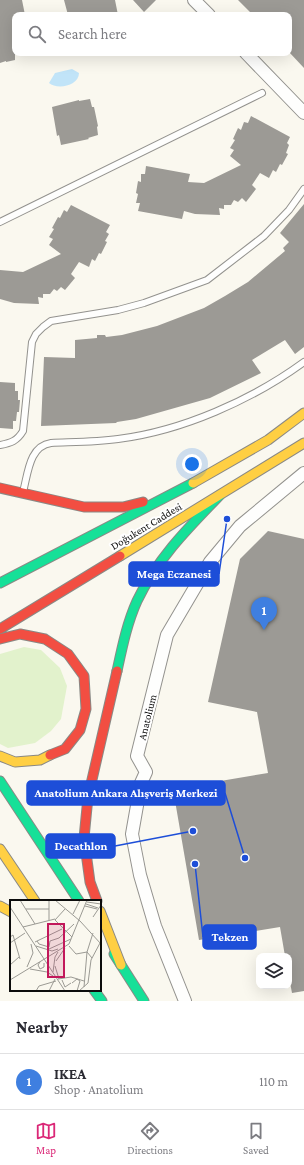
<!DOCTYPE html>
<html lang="en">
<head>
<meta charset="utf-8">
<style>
  body { margin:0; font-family:"Crimson Pro",serif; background:#f2f2f3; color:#2b2b33 }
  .controls { position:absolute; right:12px; bottom:12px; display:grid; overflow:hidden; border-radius:8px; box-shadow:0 4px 16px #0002 }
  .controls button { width:36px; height:36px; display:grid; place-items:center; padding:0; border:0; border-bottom:1px solid #e1e1e2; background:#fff; color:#2b2b33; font:20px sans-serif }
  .you { position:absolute; left:192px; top:464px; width:14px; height:14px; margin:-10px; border:3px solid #fff; border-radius:50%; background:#1a73e8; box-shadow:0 0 0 6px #1a73e833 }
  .badge { display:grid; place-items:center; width:26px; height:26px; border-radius:50%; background:#db2777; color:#fff; font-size:13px; font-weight:700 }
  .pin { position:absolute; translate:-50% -33px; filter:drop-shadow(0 1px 2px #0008) }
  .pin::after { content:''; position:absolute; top:21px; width:14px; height:12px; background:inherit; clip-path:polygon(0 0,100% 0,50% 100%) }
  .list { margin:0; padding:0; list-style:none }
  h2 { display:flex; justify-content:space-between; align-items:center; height:52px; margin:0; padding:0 16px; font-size:17px }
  h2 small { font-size:13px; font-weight:400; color:#7c7c81 }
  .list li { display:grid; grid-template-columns:26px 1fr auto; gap:12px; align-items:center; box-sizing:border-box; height:56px; padding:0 16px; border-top:1px solid #e1e1e2 }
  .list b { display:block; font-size:15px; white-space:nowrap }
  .list p { margin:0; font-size:13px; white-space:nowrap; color:#7c7c81 }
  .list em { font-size:13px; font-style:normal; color:#7c7c81 }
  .icon { flex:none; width:22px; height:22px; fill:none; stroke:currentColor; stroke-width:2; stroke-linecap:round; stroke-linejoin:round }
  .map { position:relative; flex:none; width:304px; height:1001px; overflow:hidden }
  .search { position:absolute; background:#fff; box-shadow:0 4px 16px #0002; left:12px; right:12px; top:12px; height:44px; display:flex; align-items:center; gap:10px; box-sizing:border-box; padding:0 14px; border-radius:8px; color:#7c7c81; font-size:15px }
  .sheet { height:108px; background:#fff }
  nav { display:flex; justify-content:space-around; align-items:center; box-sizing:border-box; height:56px; border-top:1px solid #e1e1e2; background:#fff; font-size:11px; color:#7c7c81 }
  nav a { display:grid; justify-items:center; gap:2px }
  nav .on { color:#db2777 }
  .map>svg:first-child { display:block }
</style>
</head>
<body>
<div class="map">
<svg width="304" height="1001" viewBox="0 0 304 1001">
  <rect width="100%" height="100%" fill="#faf8ef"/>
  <path fill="#e2f2cc" d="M24,647L41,650L60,668L67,686L61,719L51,731L35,743L8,748L0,744V654Z"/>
  <path fill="#c1e4f8" d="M72,69L79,73C79,86 57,90 49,83L55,73Z"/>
  <path fill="#9c9a95" d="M0,0H22L25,15H15V60L6,62V61L0,63Z
    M64,0H115L118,15H68Z
    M133,0H156L144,12Z
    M238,0H304V68L289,52V15H253Z
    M90,99L92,107H94L98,126L97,127L98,135L88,138L89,139L61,145L59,135L57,136L52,107L79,100V101Z
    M251,116L290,137L287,143L289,145L286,153L288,154L282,165L280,164L276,172L273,170L269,178L260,173L252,185L256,189L246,202L242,198L238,202L234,200L231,205H224V209L219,208L220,215L195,214L184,211L182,219L138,211L140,203H136L138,194L136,193L138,181L141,182V174H145L146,166L190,174L188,182L204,183L241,165L230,156L234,150L230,148L235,140L233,139L238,128L241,130L244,122L248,123Z
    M304,204V347L295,354L285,340L252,360L261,373L210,398L136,419L117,422L116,423L41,426L44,357L75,358V340L97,338V335H105L106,337L122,335L157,326L204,308L225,296L248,282L285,251L283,248L289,242L280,233Z
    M71,205L110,225L106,232L109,234L105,241L107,242L101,254L99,253L95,261L92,259L89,267L79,262L71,274L75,278L65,290L61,287L57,291L54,289L50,294H43V298L38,297L39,304L14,303L0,299V270L23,272L61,254L49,245L53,239L49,237L54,229L52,228L58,217L60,218L64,210L67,212Z
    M0,382L15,383V391H18V400H20L19,412H17L16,421H13V429L0,428Z
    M268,531L304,539V991L292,993L289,977V956H285L280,927L199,940L173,789L268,773L257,712L208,702L240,559Z"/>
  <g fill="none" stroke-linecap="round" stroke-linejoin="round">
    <defs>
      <path id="lane" d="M0,222L262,93
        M0,445C11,443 17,441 23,431L32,342L36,334L43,327L51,321L118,310L144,303L207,280L264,236L289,210L304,189
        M23,492C28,474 29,446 51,443C73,442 96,442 118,439C182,431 252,400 304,362"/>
      <path id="street" d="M194,0L209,15
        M246,53L304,113
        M185,1001L155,926L140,875L132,834L141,783L146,772L137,756L167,635L210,562L240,526L304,473"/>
      <path id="fast" d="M0,583L193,483
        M117,671C122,648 127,623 137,601C157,559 188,528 220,495
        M0,781L79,901
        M114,954L144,1001
        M94,990L102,1001"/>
      <path id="slow" d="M193,483L268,440L304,413
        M120,556L304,443
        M0,756L15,762L40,760L50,755
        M0,849L35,901
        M0,906L11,912
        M100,911L121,965"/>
      <path id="jam" d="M0,488L84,507H123L143,502
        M0,629L120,556
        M0,639L20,634L45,639L68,654L84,676L86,709L80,730L65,749L50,755
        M97,901L90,882L84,838L88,797L117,671"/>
    </defs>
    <use href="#lane" stroke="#93928e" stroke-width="8"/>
    <use href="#street" stroke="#93928e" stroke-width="14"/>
    <use href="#fast" stroke="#8a8985" stroke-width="11"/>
    <use href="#slow" stroke="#8a8985" stroke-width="11"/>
    <use href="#jam" stroke="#8a8985" stroke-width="11"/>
    <use href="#lane" stroke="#fefefd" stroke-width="6"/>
    <use href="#street" stroke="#fefefd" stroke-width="12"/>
    <use href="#fast" stroke="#16e098" stroke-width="9"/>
    <use href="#slow" stroke="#ffcf43" stroke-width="9"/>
    <use href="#jam" stroke="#f24e42" stroke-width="9"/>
  </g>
  <g text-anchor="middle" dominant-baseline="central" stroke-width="4" stroke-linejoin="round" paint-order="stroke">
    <g font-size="11" fill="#0c0c0c" stroke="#fff">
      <text transform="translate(146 526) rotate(-31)">Doğukent Caddesi</text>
      <text transform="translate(147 717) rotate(-76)">Anatolium</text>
    </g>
  </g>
  <g transform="translate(10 900)">
    <rect width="91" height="91" fill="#faf8ef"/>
    <path fill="none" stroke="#9b9a94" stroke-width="1" d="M10,0L25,24M39,0V20M45,0L70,21M77,2L91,4M76,4L88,8M75,6L87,9M0,7L55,91M16,9H39M55,9L45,20L62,37M63,14L70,0M83,17L91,5M70,21L91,44M13,27L45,19M0,37L3,35L10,59M27,41L29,44L39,47L40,41L49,38L64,24M25,42L52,29M0,43L15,33M26,46L42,51L48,49M59,46L66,54L77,52L82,58M39,49L61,39M46,61L55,48M30,62L28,65L30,69L34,67V63M0,65L9,57M45,66L49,79M17,67L23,53L21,44M20,69L37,72L43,76M43,72L45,57L48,52M48,79L61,77L74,81M0,80L59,44L77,0M52,80L55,87L61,83M62,83L67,79L70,81L67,91M74,87L77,52L83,33M26,91L29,86L46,81M39,91L45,79M69,91L78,83L81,60L90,43"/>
    <path fill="#c2185b" fill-opacity="0.15" stroke="#c2185b" stroke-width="2" d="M38,24H54V77H38Z"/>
    <rect width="91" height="91" fill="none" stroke="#0c0c0c" stroke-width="2"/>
  </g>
  <path fill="none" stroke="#1d4ed8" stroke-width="1.5" d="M227 519L219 574M245 858L225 793M193 831L115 846M195 864L203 937"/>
  <g fill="#1d4ed8" stroke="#fff" stroke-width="1.5">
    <circle cx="227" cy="519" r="4"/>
    <circle cx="245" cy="858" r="4"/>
    <circle cx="193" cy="831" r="4"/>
    <circle cx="195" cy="864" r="4"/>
  </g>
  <g fill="#1d4ed8" stroke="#1d4ed8" stroke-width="1.5">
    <rect x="129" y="562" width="90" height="24" rx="4"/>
    <rect x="27" y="781" width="198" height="24" rx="4"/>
    <rect x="46" y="834" width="69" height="24" rx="4"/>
    <rect x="203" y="925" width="53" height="24" rx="4"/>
  </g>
  <g font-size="12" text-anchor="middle" font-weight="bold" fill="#fff">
    <text x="174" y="578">Mega Eczanesi</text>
    <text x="126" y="797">Anatolium Ankara Alışveriş Merkezi</text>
    <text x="81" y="850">Decathlon</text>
    <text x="230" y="941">Tekzen</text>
  </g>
</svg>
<div class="controls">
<button><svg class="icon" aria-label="layers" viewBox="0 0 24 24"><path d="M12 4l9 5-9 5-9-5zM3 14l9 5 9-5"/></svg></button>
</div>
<div class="you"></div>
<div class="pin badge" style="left:264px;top:630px;background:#3f7fe0">1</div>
<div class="search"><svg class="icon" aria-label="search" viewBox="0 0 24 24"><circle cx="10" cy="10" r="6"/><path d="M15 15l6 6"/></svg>Search here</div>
</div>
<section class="sheet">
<h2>Nearby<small></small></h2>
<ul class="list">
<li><span class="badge" style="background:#3f7fe0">1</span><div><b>IKEA</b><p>Shop · Anatolium</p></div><em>110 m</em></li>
</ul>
</section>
<nav>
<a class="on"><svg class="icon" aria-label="map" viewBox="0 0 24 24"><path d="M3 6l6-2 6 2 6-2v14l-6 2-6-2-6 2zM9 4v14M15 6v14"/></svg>Map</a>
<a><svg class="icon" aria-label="directions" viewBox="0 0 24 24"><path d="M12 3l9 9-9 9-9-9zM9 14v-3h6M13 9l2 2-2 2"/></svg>Directions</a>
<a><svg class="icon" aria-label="saved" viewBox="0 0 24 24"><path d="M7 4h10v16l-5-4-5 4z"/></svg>Saved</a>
</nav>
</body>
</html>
